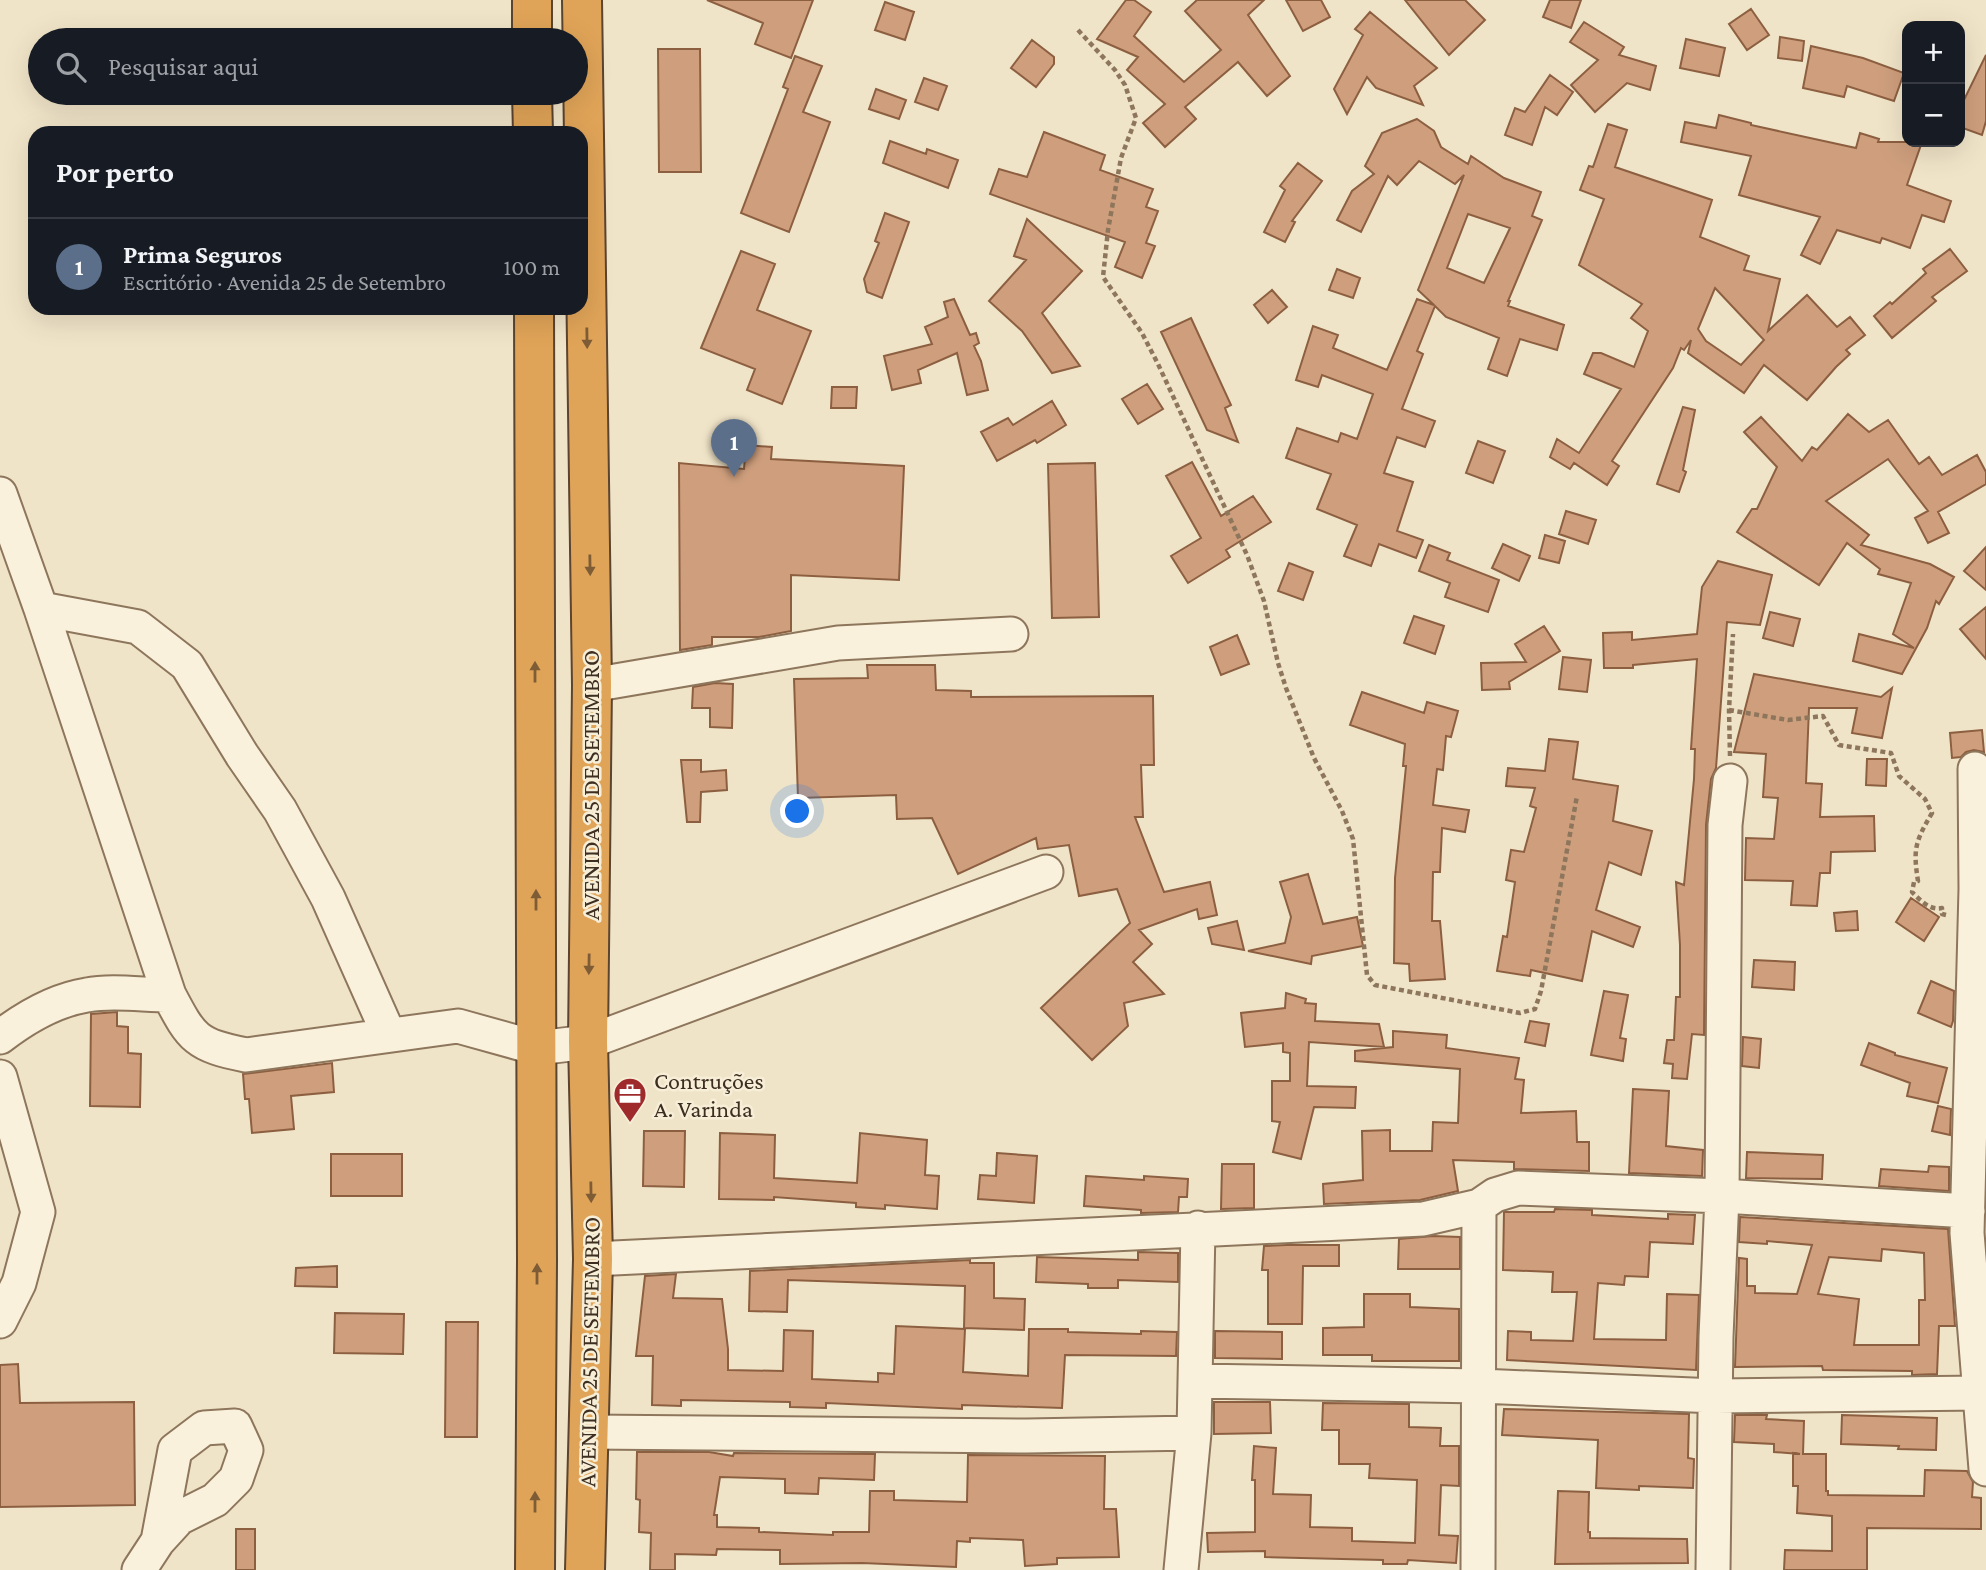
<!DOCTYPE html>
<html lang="pt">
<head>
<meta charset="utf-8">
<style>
  body { margin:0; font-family:"Crimson Pro",serif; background:#20242c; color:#f1f3f6 }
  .controls { position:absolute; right:21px; top:21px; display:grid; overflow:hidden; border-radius:14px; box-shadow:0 7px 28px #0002 }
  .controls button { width:63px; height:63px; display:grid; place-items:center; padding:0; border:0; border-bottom:2px solid #363941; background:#171b24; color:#f1f3f6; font:35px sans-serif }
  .you { position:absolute; left:798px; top:812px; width:24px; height:24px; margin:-18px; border:5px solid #fff; border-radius:50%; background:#1a73e8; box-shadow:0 0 0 10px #1a73e833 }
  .badge { display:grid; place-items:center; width:46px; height:46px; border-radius:50%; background:#0b8043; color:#fff; font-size:23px; font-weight:700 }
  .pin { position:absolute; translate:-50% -58px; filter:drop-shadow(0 2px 4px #0008) }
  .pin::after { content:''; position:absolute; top:37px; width:24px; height:21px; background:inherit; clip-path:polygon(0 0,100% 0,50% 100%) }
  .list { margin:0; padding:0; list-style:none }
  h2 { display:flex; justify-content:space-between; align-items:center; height:91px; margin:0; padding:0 28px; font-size:30px }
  h2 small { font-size:23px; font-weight:400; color:#9ea1a6 }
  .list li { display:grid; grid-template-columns:46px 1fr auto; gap:21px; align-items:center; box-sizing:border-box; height:98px; padding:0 28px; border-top:2px solid #363941 }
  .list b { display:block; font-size:26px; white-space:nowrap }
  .list p { margin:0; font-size:23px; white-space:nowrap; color:#9ea1a6 }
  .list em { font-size:23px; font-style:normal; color:#9ea1a6 }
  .icon { flex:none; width:38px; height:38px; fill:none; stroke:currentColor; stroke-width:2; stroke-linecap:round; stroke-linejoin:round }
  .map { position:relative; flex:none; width:1986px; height:1570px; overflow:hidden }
  .search { position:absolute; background:#171b24; box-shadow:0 7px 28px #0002; left:28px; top:28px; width:560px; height:77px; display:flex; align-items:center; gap:18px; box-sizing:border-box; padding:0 24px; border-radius:38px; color:#9ea1a6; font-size:26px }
  .panel { position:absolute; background:#171b24; box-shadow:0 7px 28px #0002; left:28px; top:126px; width:560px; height:189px; border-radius:21px }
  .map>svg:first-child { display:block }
</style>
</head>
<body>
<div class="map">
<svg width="1986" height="1570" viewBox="0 0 1986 1570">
  <rect width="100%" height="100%" fill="#f0e4c8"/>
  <path fill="#cf9f7d" stroke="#8d5f41" stroke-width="2" fill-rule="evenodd" d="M707,0H813L791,58L755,44L763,23Z
    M1126,0H1134L1151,12L1134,36L1184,82L1221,50L1185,11L1197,0H1264L1248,15L1290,76L1267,96L1238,62L1185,107L1196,119L1165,147L1143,123L1165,104L1127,70L1138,57L1097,39Z
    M1286,0H1321L1330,17L1303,31Z
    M1405,0H1465L1485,20L1449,55Z
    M1550,0H1581L1571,28L1543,17Z
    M885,2L914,12L905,40L875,30Z
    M1751,9L1769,35L1747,50L1729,24Z
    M1370,12L1437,68L1414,86L1423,105L1376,88L1367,77L1347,114L1334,89L1363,35L1355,29Z
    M1584,22L1624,47L1619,55L1656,66L1650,90L1627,83L1595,112L1571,85L1598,60L1570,42Z
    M1780,37L1804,41L1802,61L1778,58Z
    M1686,39L1725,48L1719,76L1680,68Z
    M1032,40L1054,57V64L1036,87L1011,68Z
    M1811,46L1863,58L1904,73L1894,101L1847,86L1844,97L1803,88Z
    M658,49H700L701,172H659Z
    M1986,55V121L1982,135L1960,127V108Z
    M795,56L822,66L803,112L830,122L789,232L741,213L788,89L783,87Z
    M1550,75L1573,92L1557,115L1545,107L1532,145L1505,135L1515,108L1525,112Z
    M924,78L947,86L938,110L915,102Z
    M876,89L906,100L899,119L869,109Z
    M1719,115L1751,123V125L1856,148L1860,133L1879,139L1878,142H1922L1907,185L1951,201L1944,222L1922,215L1910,248L1882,238L1880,243L1837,230L1820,264L1801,255L1820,217L1739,195L1751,156L1681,142L1685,122L1716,128Z
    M1417,119L1434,131L1441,147L1468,164L1471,156L1504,178L1541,192L1532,216L1542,220L1508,301H1510L1508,306L1564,325L1557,350L1520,339L1507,376L1488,369L1499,338L1446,317L1435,306L1417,351L1423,354L1402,409L1435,421L1425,447L1397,437L1384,473L1413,482L1397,531L1423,540L1416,558L1379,544L1371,566L1344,556L1357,525L1317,509L1331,474L1286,458L1297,428L1338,442L1341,433L1357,439L1373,394L1322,375L1318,387L1296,380L1313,326L1338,335L1333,348L1387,370L1417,299L1434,305L1418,290L1464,175L1455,184L1419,161L1397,185L1388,176L1361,232L1337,220L1352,191L1374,174L1365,166L1382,133ZM1468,214L1510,228L1484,283L1447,268Z
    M1608,124L1627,130L1615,167L1712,200L1700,237L1749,256L1744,270L1780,279L1768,331L1807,295L1837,327L1850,317L1865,335L1846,350L1850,354L1836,367L1807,400L1764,365L1744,393L1688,353L1691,340L1684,350L1681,348L1673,368L1612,461L1619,466L1607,485L1574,463L1570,469L1550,457L1557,439L1579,453L1621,389L1584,374L1593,353H1601L1634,367L1648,331L1631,318L1642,304L1579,265L1604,199L1580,190L1589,166L1593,167ZM1715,288L1764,340L1741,365L1706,341L1698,329Z
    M1044,132L1105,155L1100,170L1153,189L1146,207L1158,211L1146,243L1155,246L1142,278L1115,267L1125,242L990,194L999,169L1027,177Z
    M890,141L926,154L927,149L958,160L948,188L883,163Z
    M1298,163L1322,181L1292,221L1295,222L1285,242L1264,232L1285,190L1280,186Z
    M885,213L909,222L882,298L867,292L864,279L879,243L875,241Z
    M1027,219L1082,271L1042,313L1080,366L1052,373L1022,331L989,301L1026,260L1014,256Z
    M1950,249L1967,271L1932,297L1936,301L1892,338L1874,316L1890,302L1892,304L1926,273L1923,269Z
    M741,251L775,264L757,310L811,331L782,404L747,390L755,369L701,348Z
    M1337,269L1360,278L1353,298L1329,290Z
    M1272,290L1287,307L1268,323L1254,305Z
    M954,299L970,335L976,333L979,343L974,346L981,361L988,390L967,395L957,353L918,370L921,383L892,390L884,356L932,344L925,327L948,317L944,302Z
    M1191,318L1231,405L1225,408L1238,442L1207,430L1161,332Z
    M1147,384L1163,409L1138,424L1122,399Z
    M832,387H857L856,408H831Z
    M1052,401L1066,425L1037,443L1035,440L997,461L981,432L1008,418L1013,425Z
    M1683,407L1695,410L1683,470L1686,472L1679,492L1657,484Z
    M1848,414L1869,432L1888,420L1919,464L1929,457L1942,475L1977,455L1986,472V484L1938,512L1949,533L1928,543L1915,518L1928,511L1888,459L1826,501L1869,535L1861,545L1930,564L1954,577L1939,604L1936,601L1927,628L1902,674L1853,661L1859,634L1914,648L1893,634L1911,583L1878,574L1880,569L1847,543L1819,585L1737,532L1752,509H1757L1777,467L1744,432L1761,417L1802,461L1812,447L1817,450Z
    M1478,441L1505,451L1493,483L1466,473Z
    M746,445L772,447L771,459L904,466L899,580L791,575V631L759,637H712V645L680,650L679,463L744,469Z
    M1192,462L1221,516L1253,496L1271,522L1226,550L1230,557L1188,583L1171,556L1201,538L1166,476Z
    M1095,463L1099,617L1052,618L1048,464Z
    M1566,511L1596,520L1588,544L1559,534Z
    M1545,535L1565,541L1559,563L1539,558Z
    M1503,544L1530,556L1519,581L1492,568Z
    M1429,545L1450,553L1447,560L1499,580L1488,612L1445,597L1450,583L1419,571Z
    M1986,547V590L1964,571Z
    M1718,561L1772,575L1760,625L1727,622L1716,768L1711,779L1706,825L1704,1035L1692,1034L1687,1079L1672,1078L1673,1064L1664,1063L1667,1040H1674L1676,997H1680V945L1676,882L1684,885L1694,779L1695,749H1691L1697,659L1633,665V668H1604L1603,633L1632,632V640L1697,634L1702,587Z
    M1289,563L1313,572L1303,600L1278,591Z
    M1986,607V659L1960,629Z
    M1770,612L1800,619L1793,646L1763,638Z
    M1414,616L1444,626L1435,654L1404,643Z
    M1544,626L1560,651L1509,682L1510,689L1482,690L1481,663L1526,662L1515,644Z
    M1237,635L1249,664L1221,675L1210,647Z
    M1563,657L1591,660L1587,692L1559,689Z
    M867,665H935L936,690L971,691V697L1153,696L1154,765H1141L1143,817H1135L1164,892L1210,882L1217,915L1199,919L1197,909L1139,930L1152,944L1133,962L1164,994L1124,1003L1128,1026L1092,1060L1041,1008L1130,923L1117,889L1079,896L1069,845L1038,849L1036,838L958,874L932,818L897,819L896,795L798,798L794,679L868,678Z
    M1754,674L1881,697L1892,688L1882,738L1852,733L1857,708H1809L1806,783L1822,784L1820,817L1874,816L1875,851L1831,852L1830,873H1820L1817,906L1791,905L1793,881L1745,880L1746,838L1774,839L1778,798L1763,797L1766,754L1734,752Z
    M715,683L733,684L732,728L710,727V708H692L693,687Z
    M1362,692L1424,713L1427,702L1458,711L1451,737L1446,736L1443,770L1437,769L1433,805L1469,810L1465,832L1442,828L1440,872H1433L1432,921H1440L1445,979L1410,981L1409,964L1394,963L1395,878L1406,766H1403L1405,744L1350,725Z
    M1982,730L1984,752L1974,750L1966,752L1961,757L1952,758L1950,733Z
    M1549,739L1578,742L1573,779L1618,786L1613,821L1652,831L1641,875L1609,862L1596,910L1640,927L1633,947L1592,931L1582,981L1531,970L1530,976L1497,971L1503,936L1507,937L1515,882L1506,880L1511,850L1524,852L1536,808L1530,806L1535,788L1506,786L1508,768L1545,771Z
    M1867,759H1887L1886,786L1866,785Z
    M681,760H701V772L726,770L727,790L701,792L700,822H687Z
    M1308,874L1323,924L1357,917L1363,946L1312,956L1311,964L1248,951L1285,943L1291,917L1280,882Z
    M1911,898L1939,917L1924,941L1896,922Z
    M1857,911L1858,930L1836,931L1834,913Z
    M1237,921L1244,950L1212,944L1208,928Z
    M1754,960L1795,962L1794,990L1752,987Z
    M1931,981L1954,991L1953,1021L1951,1027L1918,1013Z
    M1604,991L1628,995L1620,1038L1626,1039L1623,1061L1591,1055Z
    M1286,993L1306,999L1305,1003L1316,1004L1315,1021L1379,1024L1384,1047L1309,1042L1307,1086L1356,1087L1355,1108L1314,1107L1301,1159L1273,1152L1280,1122L1272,1121V1081H1290V1053L1283,1052V1043L1245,1047L1241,1013L1285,1008Z
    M117,1012V1026L128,1027V1053L141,1054L140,1107L90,1106L91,1014Z
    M1530,1021L1549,1024L1545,1046L1525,1042Z
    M1393,1031L1447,1035L1446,1048L1519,1058L1515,1079L1524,1080L1521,1113L1576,1111L1577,1142H1589V1171L1514,1169V1162L1453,1160L1458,1191L1420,1200L1324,1204L1323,1184L1363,1180L1362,1131L1390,1130V1151H1432L1433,1122L1458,1123L1460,1069L1355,1061V1051L1393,1047Z
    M1743,1037L1761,1039L1759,1068L1742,1066Z
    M1869,1043L1895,1053V1055L1947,1068L1938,1103L1907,1096L1910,1083L1861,1065Z
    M332,1063L334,1092L291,1096L294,1129L252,1133L249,1099H245L243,1074Z
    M1633,1089L1669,1091L1666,1146L1703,1150L1702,1176L1629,1173Z
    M1938,1106L1951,1109L1950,1135L1932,1131Z
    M644,1131H685L684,1187L643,1186Z
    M720,1133L775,1135L774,1178L857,1183L860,1133L927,1140L925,1175L939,1176L937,1209L885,1205V1209L856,1207V1203L774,1197V1200L719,1199Z
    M1747,1152L1823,1155L1822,1179L1746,1178Z
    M997,1153L1037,1156L1034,1203L978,1199L980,1175L996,1176Z
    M331,1154H402V1196H331Z
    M1222,1164H1254V1208L1221,1209Z
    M1929,1166L1949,1167V1191L1879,1186L1881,1169L1928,1172Z
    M1086,1176L1144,1180V1176L1188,1179L1187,1197H1179L1178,1212L1141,1213V1210L1084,1206Z
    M1555,1209L1592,1210V1215L1668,1219V1214L1695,1215L1693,1244L1650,1242L1648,1277L1625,1276L1624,1285L1598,1283L1594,1339L1666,1340L1667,1294L1699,1295L1696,1370L1507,1360L1508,1331L1531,1332V1340L1573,1341L1577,1292H1552L1553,1272L1503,1270L1504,1212H1554Z
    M1740,1217L1948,1229L1955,1326H1939L1937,1374L1912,1375V1371L1823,1370L1822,1366L1735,1367L1739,1258L1747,1259V1286H1755V1293L1797,1294L1812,1245L1767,1241V1244L1739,1242ZM1882,1249L1924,1253L1925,1300H1919V1345H1854L1859,1299L1818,1294L1829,1257L1881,1261Z
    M1433,1236L1460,1237V1269H1398L1399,1239Z
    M1287,1245H1339V1266H1303L1302,1324H1268V1270H1262L1264,1246Z
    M1138,1252L1178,1253V1282L1118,1280V1288H1088V1284L1036,1282L1037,1257L1138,1260Z
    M970,1260V1263H994V1298L1025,1299L1024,1330L964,1328L965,1286L788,1280L787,1312L749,1311L750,1271Z
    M337,1266V1287L295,1286L296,1268Z
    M676,1274L673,1298L722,1299L728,1349V1370L783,1371L784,1330L813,1331L812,1379L878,1382V1373L894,1374L896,1326L965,1329L963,1372L1028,1376L1029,1329H1068V1332L1141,1334V1331L1177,1332L1176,1356L1065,1355L1062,1408L962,1405V1409L826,1403V1408L790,1407V1402L681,1400V1406L652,1405L653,1356H636L645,1276Z
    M1364,1294H1410V1307L1459,1309V1361H1372V1355H1323V1328L1364,1327Z
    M335,1313L404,1314L403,1354L334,1353Z
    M446,1322H478L477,1437H445Z
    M1215,1331L1282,1332V1359L1215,1358Z
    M18,1364L20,1403L134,1402L135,1505L0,1507V1365Z
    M1214,1402H1270L1271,1433L1214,1434Z
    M1323,1403L1409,1404V1427L1441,1428L1440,1446H1459V1486L1441,1485L1439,1535L1458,1536L1456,1563L1408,1560L1407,1564H1383V1560L1265,1557V1551L1208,1552L1207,1533L1255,1532V1480H1252L1254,1446L1276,1448L1273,1494L1311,1495L1310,1527L1352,1528V1541L1415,1543L1417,1480L1369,1478L1370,1464H1339V1430H1322Z
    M1504,1409L1689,1414L1688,1458L1694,1459L1693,1488L1639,1486V1490L1596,1488L1598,1440L1502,1435Z
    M1735,1415H1767L1766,1419L1804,1421L1803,1454H1826V1491H1828V1495L1924,1496L1925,1470L1967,1471L1973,1482L1972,1497L1981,1498V1529L1867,1528V1570H1784L1785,1550L1832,1551V1516L1797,1513L1798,1486H1793V1453L1800,1454L1774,1452V1444L1734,1442Z
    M1842,1415L1937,1418L1936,1450L1898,1449L1899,1446L1841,1444Z
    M637,1452H709L733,1456L734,1453L875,1454L874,1480L819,1478L818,1494L785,1493V1479L720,1477L714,1515H717V1527L759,1528V1532L833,1535V1532H869L870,1491H894V1500L967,1502L968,1455L1105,1456L1104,1509H1116L1119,1557L1057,1558V1564L1025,1566L1023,1540L970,1538V1542L957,1541L956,1567L862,1563L780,1564V1550L717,1549L716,1555L675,1554V1570H650L651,1533L639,1532L640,1500L636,1499Z
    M1558,1491L1589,1492L1588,1532H1590V1538L1687,1539L1688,1563L1555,1564Z
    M236,1529H255V1570H236Z"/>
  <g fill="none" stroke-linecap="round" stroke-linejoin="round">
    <defs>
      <path id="minor" d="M0,494L41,609L138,627L187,665L242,755L280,810L328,898L389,1035
        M41,609L169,995C192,1039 196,1045 246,1055L458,1026L537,1048L588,1042L1046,872
        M592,685L838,643L1011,634
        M1975,769L1976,889L1967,1233L1986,1469
        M0,1037C26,1017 55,1000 87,995C111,990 144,995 169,995
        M0,1077L38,1212L19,1283L0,1321
        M593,1259L1423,1219L1479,1206L1495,1195L1518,1188L1722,1196L1968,1211
        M1195,1381L1480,1386L1716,1396L1982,1393
        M589,1432L1027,1436L1194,1433
        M139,1570L158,1541L179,1518L215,1500L236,1479L246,1450L235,1426L204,1428L175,1450L158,1541
        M1181,1570L1194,1433L1198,1228
        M1478,1570L1479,1206
        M1713,1570L1716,1337L1722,1196L1725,825L1730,781"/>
      <path id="highway" d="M532,0V40
        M582,0L592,685L588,1042L593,1259L585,1570
        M532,93L533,133
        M534,308L537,1261L535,1570"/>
    </defs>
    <use href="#minor" stroke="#8d765c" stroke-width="37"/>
    <use href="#highway" stroke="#5b4430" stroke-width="42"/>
    <path stroke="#8d765c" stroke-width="4.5" stroke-dasharray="5 3.5" stroke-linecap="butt" d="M1078,30L1115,70L1125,85L1136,118L1121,158L1108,230L1103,277L1142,333L1158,364L1247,555L1264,601L1278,663L1286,688L1314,758L1342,811L1353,839L1367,975L1375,985L1520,1013L1535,1009L1541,991L1577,796
      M1729,710L1788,720L1823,716L1839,745L1891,753L1899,776L1925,799L1932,813C1915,842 1913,849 1918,881L1914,882L1912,892C1920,900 1930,911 1942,908V914L1946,915
      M1730,756L1729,710L1733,634"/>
    <use href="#minor" stroke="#faf1dc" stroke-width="33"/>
    <use href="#highway" stroke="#e0a458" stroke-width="38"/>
  </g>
  <defs><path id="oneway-solid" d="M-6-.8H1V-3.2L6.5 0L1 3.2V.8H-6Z" transform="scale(1.75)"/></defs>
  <g fill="#7e5d36">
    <use href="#oneway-solid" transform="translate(587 338) rotate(89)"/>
    <use href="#oneway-solid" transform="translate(590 565) rotate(89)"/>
    <use href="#oneway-solid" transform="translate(535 672) rotate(-90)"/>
    <use href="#oneway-solid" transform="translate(536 900) rotate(-90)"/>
    <use href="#oneway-solid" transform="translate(589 964) rotate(91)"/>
    <use href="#oneway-solid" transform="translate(591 1192) rotate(89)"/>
    <use href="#oneway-solid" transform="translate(537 1274) rotate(-90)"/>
    <use href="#oneway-solid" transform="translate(535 1502) rotate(-90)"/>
  </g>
  <defs>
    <symbol id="office-pin" viewBox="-11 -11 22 30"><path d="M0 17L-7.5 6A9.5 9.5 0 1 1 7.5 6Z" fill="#9e2a2b" stroke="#f7eed8"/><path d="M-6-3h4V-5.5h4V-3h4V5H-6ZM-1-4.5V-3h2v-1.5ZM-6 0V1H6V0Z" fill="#fff"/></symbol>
  </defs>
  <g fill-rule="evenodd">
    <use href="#office-pin" x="611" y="1075" width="38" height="52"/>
  </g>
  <g text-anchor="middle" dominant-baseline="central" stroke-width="5" stroke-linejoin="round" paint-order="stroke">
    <g font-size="24" fill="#3d2e20" stroke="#f7eed8">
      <text transform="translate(590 785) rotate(-90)">AVENIDA 25 DE SETEMBRO</text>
      <text transform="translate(589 1352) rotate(-89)">AVENIDA 25 DE SETEMBRO</text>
    </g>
    <g font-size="24" fill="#3d2e20" stroke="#f7eed8" text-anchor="start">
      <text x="654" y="1080">Contruções<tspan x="654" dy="28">A. Varinda</tspan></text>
    </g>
  </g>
</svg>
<div class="controls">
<button>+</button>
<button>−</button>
</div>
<div class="you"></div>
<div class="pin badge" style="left:734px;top:477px;background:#5c6f8a">1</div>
<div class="search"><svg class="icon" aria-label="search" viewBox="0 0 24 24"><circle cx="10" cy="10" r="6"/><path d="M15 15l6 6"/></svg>Pesquisar aqui</div>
<section class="panel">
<h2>Por perto<small></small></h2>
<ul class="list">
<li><span class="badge" style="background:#5c6f8a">1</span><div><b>Prima Seguros</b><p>Escritório · Avenida 25 de Setembro</p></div><em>100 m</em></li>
</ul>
</section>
</div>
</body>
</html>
